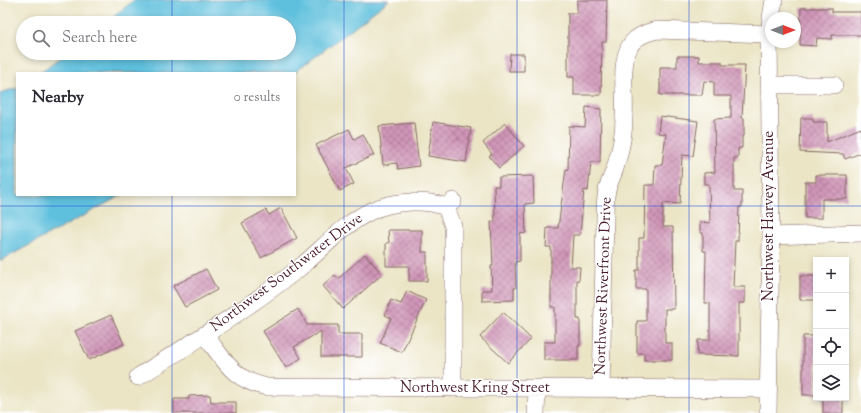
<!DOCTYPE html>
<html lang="en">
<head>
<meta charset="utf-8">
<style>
  body { margin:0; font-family:"Sorts Mill Goudy",serif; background:#f7f7f7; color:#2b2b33 }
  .controls { position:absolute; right:12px; bottom:12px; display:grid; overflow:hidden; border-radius:0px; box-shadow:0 2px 6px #0003 }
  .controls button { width:36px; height:36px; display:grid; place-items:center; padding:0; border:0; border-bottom:1px solid #e1e1e2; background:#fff; color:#2b2b33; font:20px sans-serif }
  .compass { position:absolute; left:765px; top:12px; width:36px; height:36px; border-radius:50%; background:#fff; box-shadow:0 2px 6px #0003; rotate:90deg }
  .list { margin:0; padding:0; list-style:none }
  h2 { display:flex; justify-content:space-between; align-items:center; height:52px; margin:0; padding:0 16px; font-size:17px }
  h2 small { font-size:13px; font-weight:400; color:#7c7c81 }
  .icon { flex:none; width:22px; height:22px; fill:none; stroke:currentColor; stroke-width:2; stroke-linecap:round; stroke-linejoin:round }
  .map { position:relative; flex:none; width:861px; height:413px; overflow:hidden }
  .search { position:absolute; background:#fff; box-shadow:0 2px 6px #0003; left:16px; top:16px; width:280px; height:44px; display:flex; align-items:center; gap:10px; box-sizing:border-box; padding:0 14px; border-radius:22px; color:#7c7c81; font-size:15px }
  .panel { position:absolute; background:#fff; box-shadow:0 2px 6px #0003; left:16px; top:72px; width:280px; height:124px; border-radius:0px }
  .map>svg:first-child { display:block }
</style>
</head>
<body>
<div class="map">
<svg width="861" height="413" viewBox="0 0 861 413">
  <defs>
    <pattern id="building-cross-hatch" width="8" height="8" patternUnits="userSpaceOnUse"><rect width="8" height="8" fill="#d095b8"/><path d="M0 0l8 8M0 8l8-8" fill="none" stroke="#ab7996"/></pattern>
  </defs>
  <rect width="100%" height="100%" fill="#fff"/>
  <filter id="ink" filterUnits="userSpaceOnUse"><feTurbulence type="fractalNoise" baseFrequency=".025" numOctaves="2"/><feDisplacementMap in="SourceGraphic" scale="8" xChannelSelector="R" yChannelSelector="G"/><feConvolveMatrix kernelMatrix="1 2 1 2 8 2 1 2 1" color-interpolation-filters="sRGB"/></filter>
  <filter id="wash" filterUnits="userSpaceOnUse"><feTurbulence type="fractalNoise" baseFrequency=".012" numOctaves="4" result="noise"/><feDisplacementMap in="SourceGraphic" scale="16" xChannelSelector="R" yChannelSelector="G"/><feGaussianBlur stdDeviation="0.9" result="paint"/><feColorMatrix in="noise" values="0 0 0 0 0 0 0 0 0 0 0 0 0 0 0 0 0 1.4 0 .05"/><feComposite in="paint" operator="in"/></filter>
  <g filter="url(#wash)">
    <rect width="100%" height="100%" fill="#ebe5c6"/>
    <path fill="#5fc0dd" stroke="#547084" d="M134,0H389L294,73H39L66,53H289V23H106Z
      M17,88V195H122L0,261V93Z"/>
    <g id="blocks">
      <path fill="url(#building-cross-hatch)" d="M577,0H607L606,42H602L601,95H574V77H568V13H577Z
        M801,8H832V12H861V35H832V39L817,38L816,46L800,45Z
        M510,54H524V71H509Z
        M677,56H699V62H722V65H745L742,118H744V136H742V148H738V158H734V191H742V207H739L738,241H735L733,287H745V303H739V356L697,355L698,340H710V303H705L706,251H703V233H700V222L710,223L709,184H704V173L715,172L714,119L731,118V96H714V82L704,81L702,95H660V67H677Z
        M586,107L601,109L600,162H591L588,191L584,190L580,235H573L571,267H580L579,280H577V319H580V346H578V360H544V342H555V307H551V247H546L547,228H558L566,169L568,170L569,126L585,127Z
        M660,116L698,121L693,156L682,155L680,204L663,203V227H673L674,309H665V343H672V360H644V353H637V321H646V289H636V270H639V238H644L645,185H654L655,165H662L666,134L658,133Z
        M801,118H813V122H827V142L861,128V153L845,159L843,154L800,152Z
        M433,122L471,128L466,162L428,156Z
        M414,123L419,166L398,169L397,163L383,165L379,126Z
        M505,123L524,146L499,168L489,156L492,154L483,143Z
        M349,129L354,139L363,134L374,155L346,168L354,184L340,191L316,145Z
        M816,175H847V199H822V218H805V182H816Z
        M533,176L534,203L525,204L526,233L520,234V261L515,262L516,288H514V300L482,301V290H492L491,266H493L491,222H495L494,186H499V177Z
        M281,208L297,238L261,258L242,223L266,210L269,215Z
        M388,230H422V252H427V281H409V266H386V243H389Z
        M365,254L382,274L343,309L323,286L335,275L338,279Z
        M206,269L217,290L185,307L173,286Z
        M800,276H816V300H800Z
        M407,291L426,300L402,352L380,343L391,318L385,315L391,300L401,304Z
        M298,309L307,325H338V334H362V357H321V331L294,347L301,358L286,368L263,331Z
        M503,312L531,339L508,363L480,337Z
        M111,315L124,344L89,360L75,331Z
        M803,336H816V395H803Z
        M210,395L211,402H236V413H174V399H189V396Z
        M823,398H843V413H823Z"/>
    </g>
  </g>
  <g filter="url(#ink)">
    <use href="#blocks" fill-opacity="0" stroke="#826461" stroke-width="1"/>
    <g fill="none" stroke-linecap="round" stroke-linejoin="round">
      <defs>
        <path id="minor" d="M771,18L774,0
          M769,85H834
          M771,236L861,233
          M205,335C225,361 233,380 267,387L768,389
          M138,377C192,343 247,309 298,269C321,251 343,224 371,211C392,201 424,199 446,207
          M453,388V226L446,207L453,201
          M601,388L605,218C605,209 605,199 607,190C609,182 614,173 616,165C621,149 624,133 624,117C626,95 620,70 628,50C633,37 645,33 657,30L769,34
          M536,413L537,389
          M768,413L771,236L769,34L771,20"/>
      </defs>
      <use href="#minor" stroke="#826461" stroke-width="18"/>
      <use href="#minor" stroke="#fff" stroke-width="17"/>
    </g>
  </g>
  <path fill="none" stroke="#1d4ed8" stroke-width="1" stroke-opacity="0.55" d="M172,0V23M344,0V413M517,0V413M689,0V413M172,53V73M172,195V413M0,206H861"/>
  <g text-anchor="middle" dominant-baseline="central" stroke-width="3" stroke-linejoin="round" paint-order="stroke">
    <g font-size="15" fill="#4a1f2b" stroke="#fff">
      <text transform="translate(769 216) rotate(-90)">Northwest Harvey Avenue</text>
      <text transform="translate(287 273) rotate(-37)">Northwest Southwater Drive</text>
      <text transform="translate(604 286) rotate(-88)">Northwest Riverfront Drive</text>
      <text x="475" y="388">Northwest Kring Street</text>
    </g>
  </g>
</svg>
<div class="controls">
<button>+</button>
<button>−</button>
<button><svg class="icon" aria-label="locate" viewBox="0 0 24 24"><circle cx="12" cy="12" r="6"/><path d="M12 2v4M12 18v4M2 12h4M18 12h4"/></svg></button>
<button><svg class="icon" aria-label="layers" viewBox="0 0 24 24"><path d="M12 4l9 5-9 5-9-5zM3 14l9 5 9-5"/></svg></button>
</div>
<svg class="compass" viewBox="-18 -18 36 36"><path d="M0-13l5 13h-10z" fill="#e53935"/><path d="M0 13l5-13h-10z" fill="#7c7c81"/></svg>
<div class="search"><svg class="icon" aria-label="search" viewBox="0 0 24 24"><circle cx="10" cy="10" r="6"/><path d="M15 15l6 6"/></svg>Search here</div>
<section class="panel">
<h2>Nearby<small>0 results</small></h2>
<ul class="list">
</ul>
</section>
</div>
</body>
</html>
